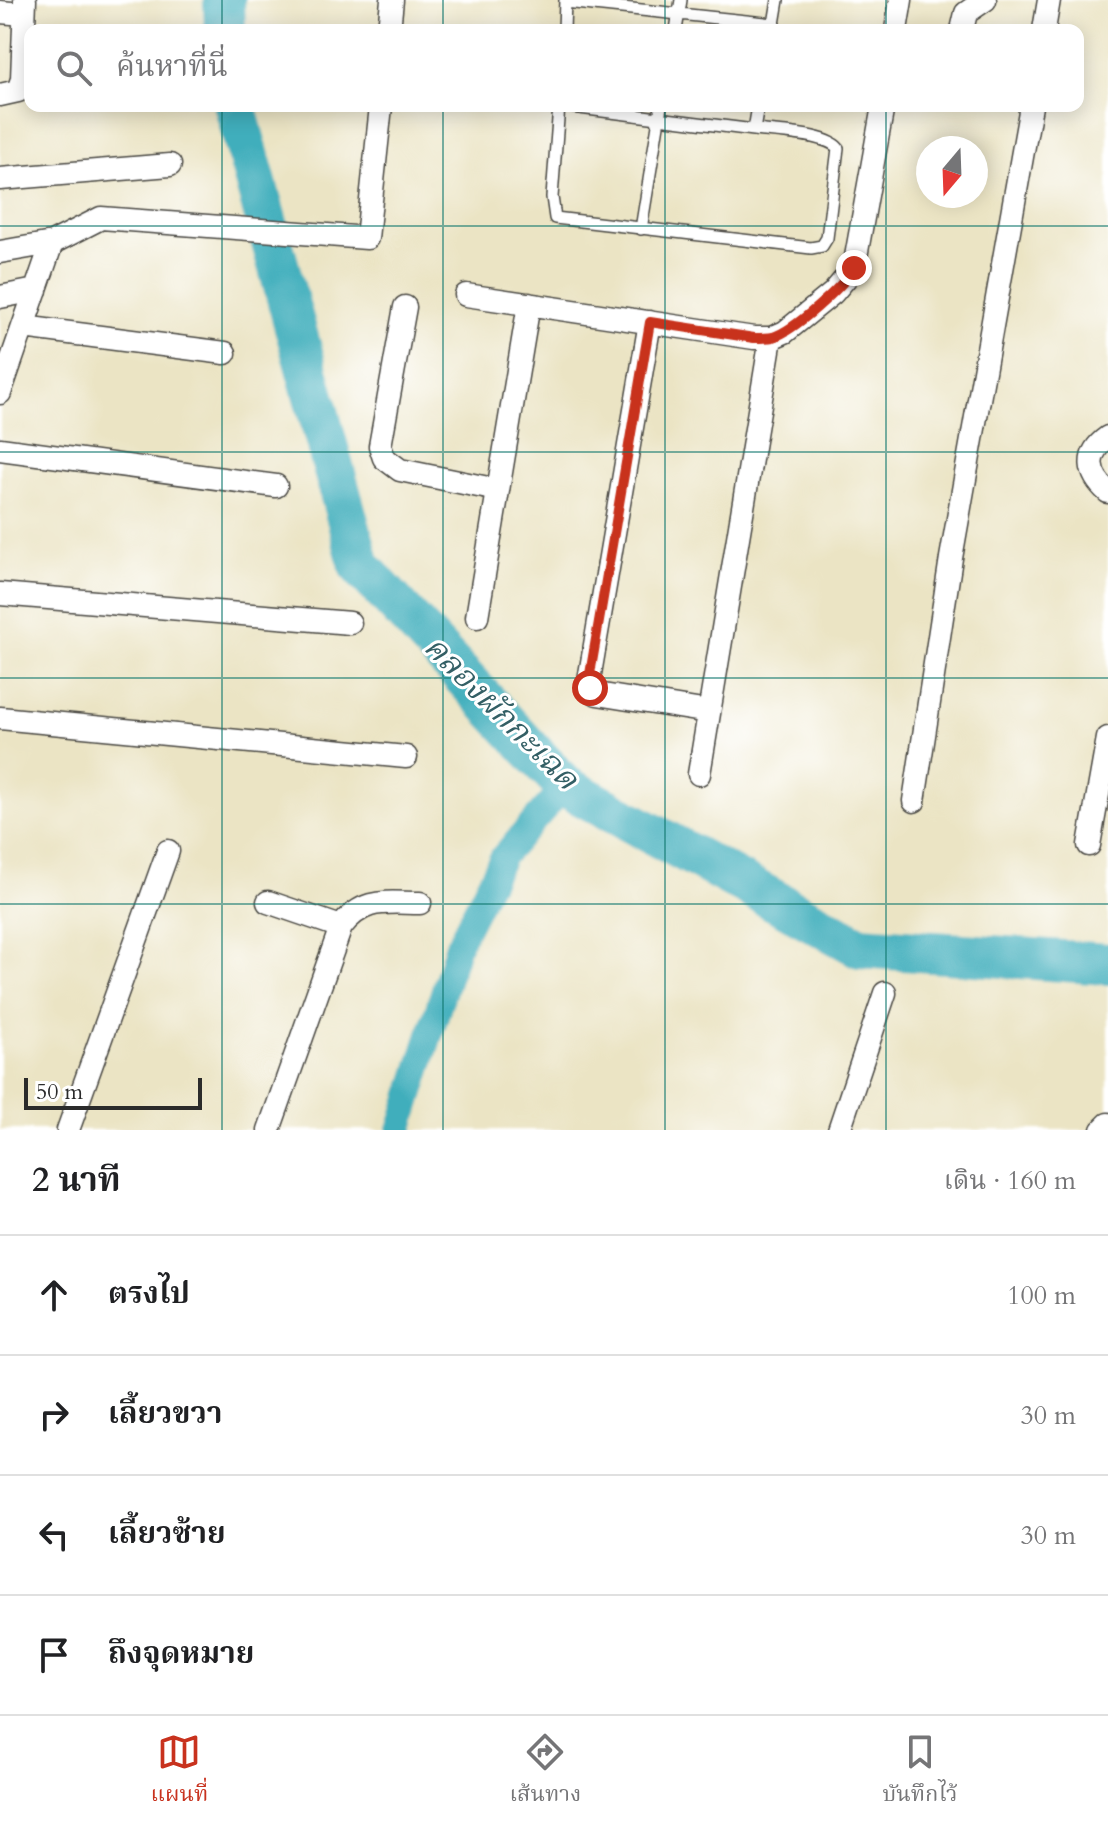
<!DOCTYPE html>
<html lang="th">
<head>
<meta charset="utf-8">
<style>
  body { margin:0; font-family:Cardo,"Noto Serif Thai",serif; background:#f2f2f2; color:#202124 }
  .compass { position:absolute; left:916px; top:136px; width:72px; height:72px; border-radius:50%; background:#fff; box-shadow:0 4px 20px #0003; rotate:199deg }
  .scale { position:absolute; left:24px; bottom:20px; width:178px; box-sizing:border-box; padding-left:8px; border:4px solid #2b2b2b; border-top:0; font-size:22px; line-height:28px; white-space:nowrap; color:#2b2b2b; -webkit-text-stroke:6px #fff; paint-order:stroke }
  .stop { position:absolute; width:24px; height:24px; margin:-18px; border:6px solid #c8321e; border-radius:50%; background:#fff }
  .stop.end { background:#c8321e; border-color:#fff; box-shadow:0 2px 8px #0008 }
  .list { margin:0; padding:0; list-style:none }
  h2 { display:flex; justify-content:space-between; align-items:center; height:104px; margin:0; padding:0 32px; font-size:34px }
  h2 small { font-size:26px; font-weight:400; color:#757577 }
  .list li { display:grid; grid-template-columns:52px 1fr auto; gap:24px; align-items:center; box-sizing:border-box; height:120px; padding:0 32px; border-top:2px solid #e0e0e0 }
  .list b { display:block; font-size:30px; white-space:nowrap }
  .list em { font-size:26px; font-style:normal; color:#757577 }
  .icon { flex:none; width:44px; height:44px; fill:none; stroke:currentColor; stroke-width:2; stroke-linecap:round; stroke-linejoin:round }
  .map { position:relative; flex:none; width:1108px; height:1130px; overflow:hidden }
  .search { position:absolute; background:#fff; box-shadow:0 4px 20px #0003; left:24px; right:24px; top:24px; height:88px; display:flex; align-items:center; gap:20px; box-sizing:border-box; padding:0 28px; border-radius:16px; color:#757577; font-size:30px }
  .sheet { height:584px; background:#fff }
  nav { display:flex; justify-content:space-around; align-items:center; box-sizing:border-box; height:112px; border-top:2px solid #e0e0e0; background:#fff; font-size:22px; color:#757577 }
  nav a { display:grid; justify-items:center; gap:4px }
  nav .on { color:#c8321e }
  .map>svg:first-child { display:block }
</style>
</head>
<body>
<div class="map">
<svg width="1108" height="1130" viewBox="0 0 1108 1130">
  <rect width="100%" height="100%" fill="#fff"/>
  <filter id="ink" filterUnits="userSpaceOnUse"><feTurbulence type="fractalNoise" baseFrequency=".0125" numOctaves="2"/><feDisplacementMap in="SourceGraphic" scale="16" xChannelSelector="R" yChannelSelector="G"/><feConvolveMatrix kernelMatrix="1 2 1 2 8 2 1 2 1" color-interpolation-filters="sRGB"/></filter>
  <filter id="wash" filterUnits="userSpaceOnUse"><feTurbulence type="fractalNoise" baseFrequency=".006" numOctaves="4" result="noise"/><feDisplacementMap in="SourceGraphic" scale="32" xChannelSelector="R" yChannelSelector="G"/><feGaussianBlur stdDeviation="1.8" result="paint"/><feColorMatrix in="noise" values="0 0 0 0 0 0 0 0 0 0 0 0 0 0 0 0 0 1.4 0 .05"/><feComposite in="paint" operator="in"/></filter>
  <g filter="url(#wash)">
    <rect width="100%" height="100%" fill="#ebe4c4"/>
    <g fill="none" stroke-linecap="round" stroke-linejoin="round">
      <path stroke="#40aebc" stroke-width="26" d="M400,1130L458,945L503,856L565,786"/>
      <path stroke="#40aebc" stroke-width="42" d="M224,0L225,30
        M235,106L360,566L565,786L860,947L1108,964"/>
    </g>
  </g>
  <g filter="url(#ink)">
    <g fill="none" stroke-linecap="round" stroke-linejoin="round">
      <defs>
        <path id="service" d="M565,2L774,24
          M564,30L565,0
          M676,30L681,0
          M773,30L778,0
          M559,106L552,197L555,218L811,248L822,246L827,238L838,148C826,134 774,132 754,130L758,106
          M563,106L754,130
          M641,229L661,106"/>
        <path id="minor" d="M0,12L24,14
          M389,30L392,0
          M896,30L901,0
          M962,30L966,13L985,0
          M1044,30L1049,0
          M0,95L18,91L22,79L25,0
          M0,179L170,165
          M0,252L52,243
          M466,295L754,338H771L785,332L833,293L854,268L883,106
          M0,297L36,290
          M405,307L380,446L384,458L400,470L498,490
          M650,322L589,680L590,688L597,694L709,712
          M23,327L225,353
          M0,393L52,243L101,218L367,238L381,106
          M1108,437C1084,454 1088,474 1108,492
          M0,449L276,486
          M0,594L350,623
          M477,617L529,304
          M0,718L406,757
          M699,774L771,338
          M914,801L951,558L1031,106
          M1089,845L1108,738
          M268,902L341,927
          M68,1130L168,851
          M269,1130L341,927C364,897 385,903 420,903
          M839,1130L885,993
          M1102,1130L1108,1124"/>
      </defs>
      <use href="#service" stroke="#484742" stroke-width="14"/>
      <use href="#minor" stroke="#484742" stroke-width="25"/>
      <use href="#service" stroke="#fff" stroke-width="11"/>
      <use href="#minor" stroke="#fff" stroke-width="22"/>
    </g>
  </g>
  <g fill="none" stroke-linecap="round" stroke-linejoin="round" filter="url(#ink)">
    <path stroke="#c8321e" stroke-width="10" d="M590,688L589,680L650,322L754,338C760,338 767,338 773,337C794,331 842,287 854,268"/>
  </g>
  <path fill="none" stroke="#0f766e" stroke-width="2" stroke-opacity="0.55" d="M222,0V30M443,0V30M665,0V30M886,0V30M222,106V1130M443,106V1130M665,106V1130M886,106V1130M0,226H1108M0,452H1108M0,678H1108M0,904H1108"/>
  <g text-anchor="middle" dominant-baseline="central" stroke-width="6" stroke-linejoin="round" paint-order="stroke">
    <g font-size="32" font-style="italic" fill="#335f65" stroke="#fff">
      <text transform="translate(501 713) rotate(45)">คลองผักกะเฉด</text>
    </g>
  </g>
</svg>
<svg class="compass" viewBox="-18 -18 36 36"><path d="M0-13l5 13h-10z" fill="#e53935"/><path d="M0 13l5-13h-10z" fill="#757577"/></svg>
<div class="scale">50 m</div>
<div class="stop" style="left:590px;top:688px"></div>
<div class="stop end" style="left:854px;top:268px"></div>
<div class="search"><svg class="icon" aria-label="search" viewBox="0 0 24 24"><circle cx="10" cy="10" r="6"/><path d="M15 15l6 6"/></svg>ค้นหาที่นี่</div>
</div>
<section class="sheet">
<h2>2 นาที<small>เดิน · 160 m</small></h2>
<ul class="list">
<li><svg class="icon" aria-label="ahead" viewBox="0 0 24 24"><path d="M12 20V5M6 11l6-6 6 6"/></svg><div><b>ตรงไป</b></div><em>100 m</em></li>
<li><svg class="icon" aria-label="right" viewBox="0 0 24 24"><path d="M7 20v-9h11M14 6l5 5-5 5"/></svg><div><b>เลี้ยวขวา</b></div><em>30 m</em></li>
<li><svg class="icon" aria-label="left" viewBox="0 0 24 24"><path d="M17 20v-9H6M10 6l-5 5 5 5"/></svg><div><b>เลี้ยวซ้าย</b></div><em>30 m</em></li>
<li><svg class="icon" aria-label="arrive" viewBox="0 0 24 24"><path d="M6 21V4h12l-3 4 3 4H6"/></svg><div><b>ถึงจุดหมาย</b></div></li>
</ul>
</section>
<nav>
<a class="on"><svg class="icon" aria-label="map" viewBox="0 0 24 24"><path d="M3 6l6-2 6 2 6-2v14l-6 2-6-2-6 2zM9 4v14M15 6v14"/></svg>แผนที่</a>
<a><svg class="icon" aria-label="directions" viewBox="0 0 24 24"><path d="M12 3l9 9-9 9-9-9zM9 14v-3h6M13 9l2 2-2 2"/></svg>เส้นทาง</a>
<a><svg class="icon" aria-label="saved" viewBox="0 0 24 24"><path d="M7 4h10v16l-5-4-5 4z"/></svg>บันทึกไว้</a>
</nav>
</body>
</html>
